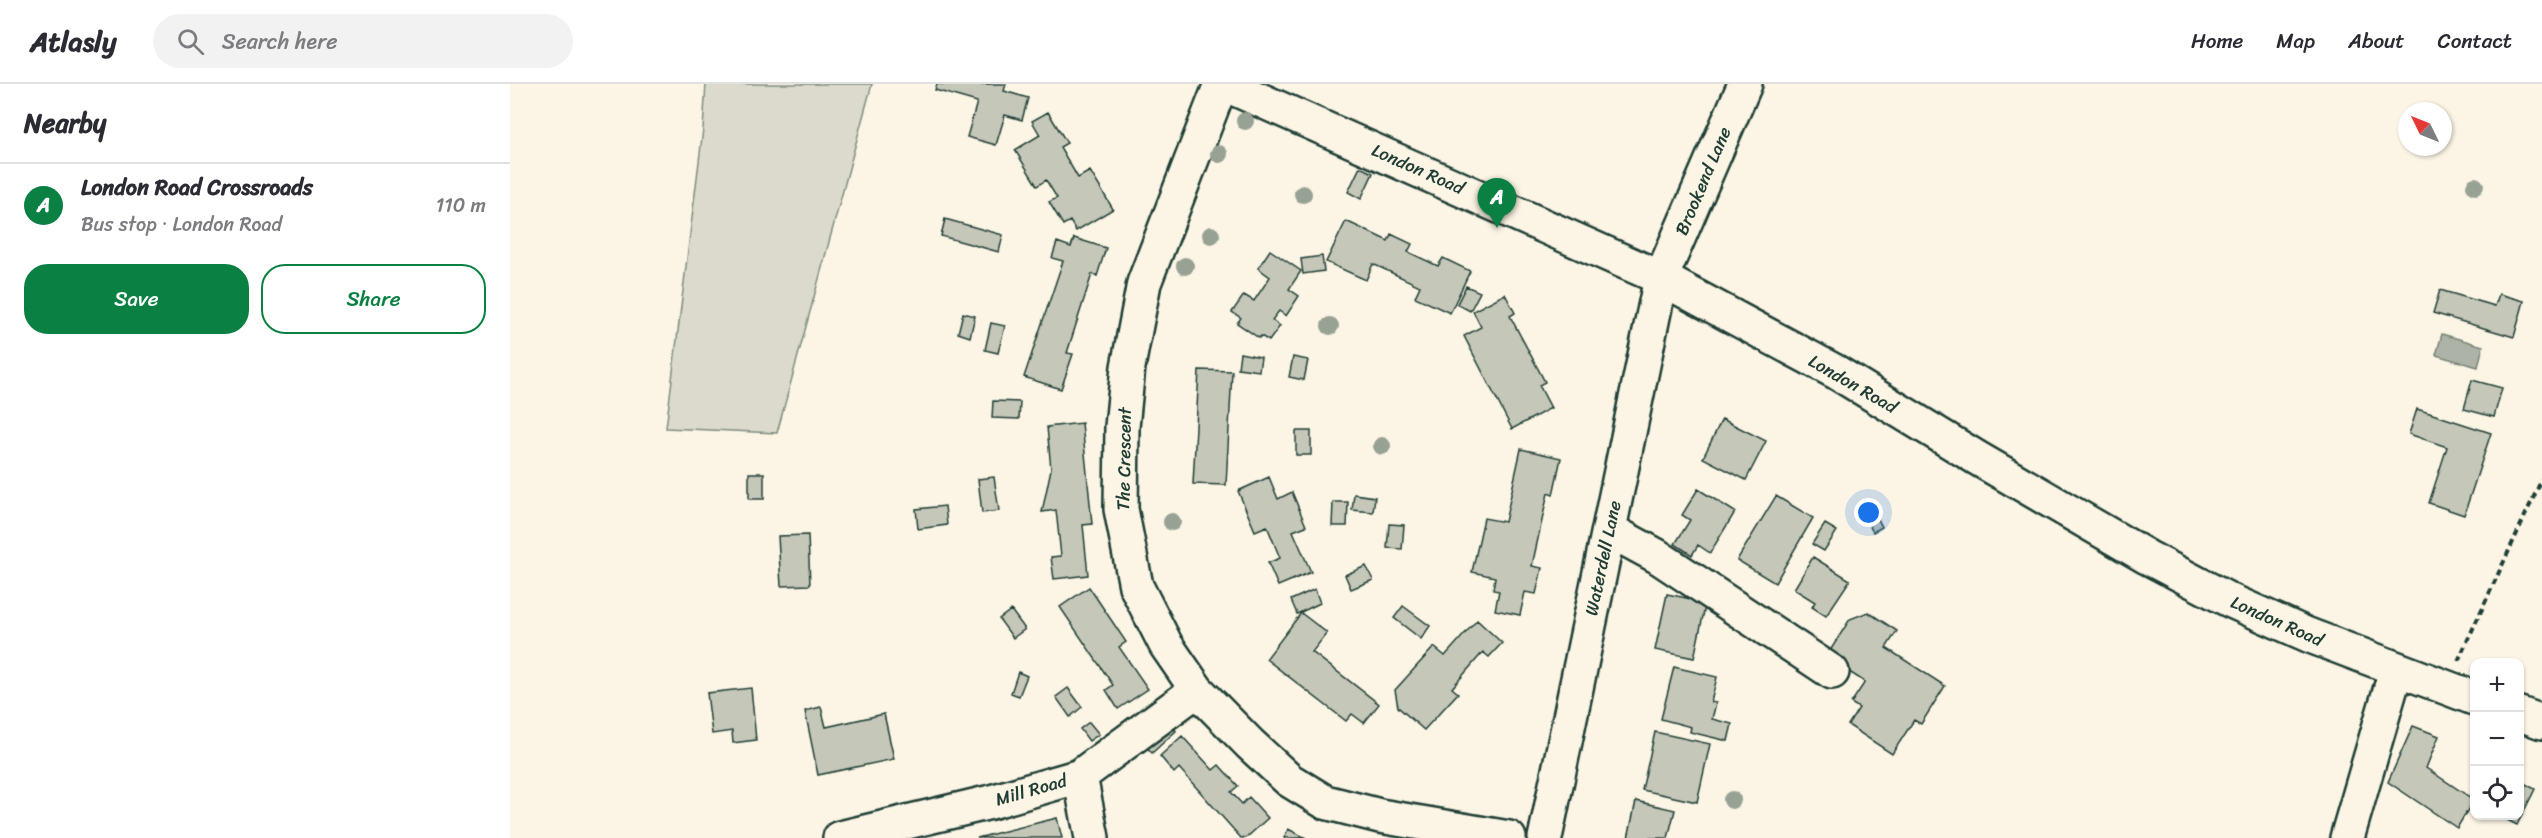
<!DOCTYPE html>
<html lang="en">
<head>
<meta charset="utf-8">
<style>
  body { margin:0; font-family:Sriracha,sans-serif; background:#f2f2f3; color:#2b2b33 }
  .controls { position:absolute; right:18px; bottom:18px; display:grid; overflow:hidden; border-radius:12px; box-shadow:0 2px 4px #0004 }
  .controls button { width:54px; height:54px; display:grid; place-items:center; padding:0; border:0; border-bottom:2px solid #e1e1e2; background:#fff; color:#2b2b33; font:30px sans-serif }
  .compass { position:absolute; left:1888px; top:18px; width:54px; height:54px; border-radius:50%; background:#fff; box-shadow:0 2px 4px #0004; rotate:313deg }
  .you { position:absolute; left:1359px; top:429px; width:21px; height:21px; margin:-15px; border:4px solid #fff; border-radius:50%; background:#1a73e8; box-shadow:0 0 0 9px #1a73e833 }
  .badge { display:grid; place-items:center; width:39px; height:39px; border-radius:50%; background:#0b8043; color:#fff; font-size:20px; font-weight:700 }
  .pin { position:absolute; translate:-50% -50px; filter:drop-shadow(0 2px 3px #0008) }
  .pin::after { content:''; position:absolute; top:32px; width:21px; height:18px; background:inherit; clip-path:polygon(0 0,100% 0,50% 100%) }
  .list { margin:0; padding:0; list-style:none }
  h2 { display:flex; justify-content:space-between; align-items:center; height:78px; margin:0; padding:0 24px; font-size:26px }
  h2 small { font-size:20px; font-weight:400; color:#7c7c81 }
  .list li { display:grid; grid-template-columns:39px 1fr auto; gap:18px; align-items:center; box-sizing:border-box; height:84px; padding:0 24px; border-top:2px solid #e1e1e2 }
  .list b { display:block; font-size:22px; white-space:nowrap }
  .list p { margin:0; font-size:20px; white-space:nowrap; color:#7c7c81 }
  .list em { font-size:20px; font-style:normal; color:#7c7c81 }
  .actions { display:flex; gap:12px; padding:18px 24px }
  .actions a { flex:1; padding:14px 0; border:2px solid #0b8043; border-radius:24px; text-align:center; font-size:21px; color:#0b8043 }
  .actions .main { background:#0b8043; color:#fff }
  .icon { flex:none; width:33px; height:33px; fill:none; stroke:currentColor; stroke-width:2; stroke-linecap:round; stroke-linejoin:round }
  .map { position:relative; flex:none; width:2032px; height:754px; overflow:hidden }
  header { display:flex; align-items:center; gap:36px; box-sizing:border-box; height:84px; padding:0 30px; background:#fff; border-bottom:2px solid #e1e1e2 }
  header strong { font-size:28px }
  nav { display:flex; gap:33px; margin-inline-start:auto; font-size:21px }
  .search { width:420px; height:54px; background:#f2f2f3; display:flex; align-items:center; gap:15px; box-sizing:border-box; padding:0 21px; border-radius:33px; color:#7c7c81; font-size:22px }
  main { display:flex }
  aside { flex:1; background:#fff }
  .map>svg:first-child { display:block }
</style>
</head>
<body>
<header>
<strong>Atlasly</strong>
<div class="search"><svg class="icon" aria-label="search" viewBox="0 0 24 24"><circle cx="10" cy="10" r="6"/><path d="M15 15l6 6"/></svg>Search here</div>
<nav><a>Home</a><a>Map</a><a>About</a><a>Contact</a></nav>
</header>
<main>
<aside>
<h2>Nearby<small></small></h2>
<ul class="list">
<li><span class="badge">A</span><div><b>London Road Crossroads</b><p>Bus stop · London Road</p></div><em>110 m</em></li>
</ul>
<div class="actions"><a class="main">Save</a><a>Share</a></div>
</aside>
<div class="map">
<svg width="2032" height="754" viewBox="0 0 2032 754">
  <rect width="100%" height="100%" fill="#fcf5e5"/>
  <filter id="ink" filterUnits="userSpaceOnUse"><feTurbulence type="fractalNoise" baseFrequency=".0167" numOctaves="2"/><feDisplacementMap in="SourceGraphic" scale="12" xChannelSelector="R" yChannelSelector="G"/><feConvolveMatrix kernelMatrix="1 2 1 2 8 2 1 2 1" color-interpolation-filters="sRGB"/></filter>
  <g filter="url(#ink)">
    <path fill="#dcdacc" stroke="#7e8c80" stroke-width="1.5" d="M196,0H362L267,349L156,344L193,45Z"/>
    <path fill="#aeb3a7" stroke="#758479" stroke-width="1.5" d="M1932,250L1973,262L1968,283L1926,271Z"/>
    <path fill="#c5c7b9" stroke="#1f3d34" stroke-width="1.5" d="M427,0H496L494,7L518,14L512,36L495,31L486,61L457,53L467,18L425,6Z
      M538,28L557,59L550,63L568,94L580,87L603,125L566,147L560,137L553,141L539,118L547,114L536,96L527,102L505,66L530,51L522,37Z
      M850,83L863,89L851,115L838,108Z
      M435,135L493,151L489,168L431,152Z
      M836,137L878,157L881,150L902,160L898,168L928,182L933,174L960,187L940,229L905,213L910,202L863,180L856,196L816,178Z
      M564,154L596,164L587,192L582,190L557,269L563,270L551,305L514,293L553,177L542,174L547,158L561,163Z
      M760,166L791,187L779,205L789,212L776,232L769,227L762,236L770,242L759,257L751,252L749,254L727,239L731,234L722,228L734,211L744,217L760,193L748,184Z
      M812,172L814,187L793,190L791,175Z
      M956,202L970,208L960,227L947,220Z
      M1930,206L1985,222L1989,210L2014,217L2004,253L1923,229Z
      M995,210L1005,229L1000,232L1035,298L1029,301L1041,324L1002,345L954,252L971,243L963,227Z
      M453,229L465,232L460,253L448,249Z
      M481,239L495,242L488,269L475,266Z
      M730,269L751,273L749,287L728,284Z
      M783,273L798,276L794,296L779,293Z
      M689,286L722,287L716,401L683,400Z
      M1962,296L1992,304L1984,333L1954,325Z
      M483,317L510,318L509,335L482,334Z
      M1907,325L1981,349L1954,431L1919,419L1937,363L1899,350Z
      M1212,335L1256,357L1236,396L1193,374Z
      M572,339L582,440L573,441L578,491L544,495L541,473L551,472L546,426L532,428L541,385L537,343Z
      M786,347H801V371H786Z
      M1011,365L1051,374L1043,411L1038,409L1022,482L1032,484L1026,510L1015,508L1010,531L985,526L989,507L983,506L985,493L962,488L974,434L995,438Z
      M239,389H254V415H239Z
      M484,393L489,427L472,429L468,395Z
      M759,393L768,415L782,408L796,442L783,447L801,488L768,502L758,479L770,474L757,442L745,447L728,407Z
      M1188,405L1225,428L1200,469L1188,461L1182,471L1165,460L1180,436L1172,431Z
      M844,410L865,413L863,428L842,426Z
      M1266,412L1303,434L1265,499L1227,476Z
      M823,418H838L837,442H822Z
      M435,422L437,441L408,445L406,425Z
      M1368,435L1372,443L1363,448L1359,441Z
      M879,440L894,441L892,465L877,464Z
      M1315,440L1327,447L1314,467L1302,460Z
      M298,451L300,501L271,502L268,452Z
      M1303,473L1340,496L1316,532L1302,523L1305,518L1284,505Z
      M856,482L863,496L841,505L835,491Z
      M579,503L616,558L609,563L638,605L608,625L596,606L603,601L550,523Z
      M805,505L810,519L787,530L781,516Z
      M1157,510L1196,518L1184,574L1145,566Z
      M893,522L920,542L911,555L884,534Z
      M501,526L515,545L503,554L489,535Z
      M1358,528L1387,547L1376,564L1435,602L1411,640L1404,636L1382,670L1338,641L1349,624L1341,619L1355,598L1316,573L1340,535Z
      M791,529L817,549L802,568L869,620L854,639L842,630L836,637L756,575Z
      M967,536L992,559L979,573L973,568L942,604L948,609L914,646L888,623L885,606L924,563L935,572Z
      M1164,583L1207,593L1201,618L1206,619L1202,635L1222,640L1218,657L1180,648L1181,643L1151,635Z
      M508,588L517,592L509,612L501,609Z
      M241,604L246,656L223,659L222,647L202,650L197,609Z
      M558,604L572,623L560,633L546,613Z
      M311,623L316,643L374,630L384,675L308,691L295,627Z
      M579,638L589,650L579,657L570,645Z
      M659,638L666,647L642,669L634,660Z
      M1903,642L1929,652L1916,684L1964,716L1947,744L1878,698Z
      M1145,648L1200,660L1187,718L1132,706Z
      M672,652L703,686L709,681L728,702L721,708L732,720L739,713L758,734L736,754H731L669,684L664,689L650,672Z
      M2010,697L2025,705L2007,741L1989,732H2010Z
      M1126,717L1165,726L1158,754H1118Z
      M547,734L552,754H467Z
      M778,745L796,754H774Z"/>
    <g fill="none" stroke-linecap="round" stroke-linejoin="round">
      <defs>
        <path id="minor" d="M711,0L634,199L618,283L612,343L611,425L626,502L656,561L687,606L740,660L779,696L815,718L870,732L999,754
          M1099,446L1147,472L1322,588
          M570,692L582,754
          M330,754L481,718L570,692L687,606
          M1035,754L1151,194L1235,0
          M1837,754L1886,586"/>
        <path id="major" d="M714,0L1151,194L1326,288L1467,374L1637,473L1719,516L1798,551L1964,614
          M2010,630L2032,638"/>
      </defs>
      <use href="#minor" stroke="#1f3d34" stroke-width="38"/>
      <use href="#major" stroke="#1f3d34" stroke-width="38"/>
      <path stroke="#1f3d34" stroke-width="4" stroke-dasharray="6 4.5" stroke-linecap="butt" d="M1948,577L2032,395"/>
      <use href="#minor" stroke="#fcf5e5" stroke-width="33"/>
      <use href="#major" stroke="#fcf5e5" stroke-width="33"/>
    </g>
    <g fill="#97a194">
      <circle cx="735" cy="37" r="9"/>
      <circle cx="709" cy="70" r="9"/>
      <circle cx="1965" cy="102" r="9"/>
      <circle cx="793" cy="110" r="9"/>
      <circle cx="701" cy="151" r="9"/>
      <circle cx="675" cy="182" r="9"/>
      <circle cx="820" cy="242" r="9"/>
      <circle cx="872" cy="362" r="9"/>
      <circle cx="662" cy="438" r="9"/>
      <circle cx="1222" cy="716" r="9"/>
    </g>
  </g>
  <g text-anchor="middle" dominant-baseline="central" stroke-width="5" stroke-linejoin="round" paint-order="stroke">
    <g font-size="18" fill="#1f3d34" stroke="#fcf5e5">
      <text transform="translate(908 85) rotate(24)">London Road</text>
      <text transform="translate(1193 97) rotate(-67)">Brookend Lane</text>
      <text transform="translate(1343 300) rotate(30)">London Road</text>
      <text transform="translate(614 375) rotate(-89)">The Crescent</text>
      <text transform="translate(1093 474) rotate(-78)">Waterdell Lane</text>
      <text transform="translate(1767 537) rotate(24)">London Road</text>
      <text transform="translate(521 706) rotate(-16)">Mill Road</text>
    </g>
  </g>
</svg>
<div class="controls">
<button>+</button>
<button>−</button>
<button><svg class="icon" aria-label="locate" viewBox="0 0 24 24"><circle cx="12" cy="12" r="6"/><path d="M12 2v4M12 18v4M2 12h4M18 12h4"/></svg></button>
</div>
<svg class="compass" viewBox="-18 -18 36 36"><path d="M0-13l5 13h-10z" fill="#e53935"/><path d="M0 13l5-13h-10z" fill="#7c7c81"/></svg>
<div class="you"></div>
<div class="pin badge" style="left:987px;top:144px">A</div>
</div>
</main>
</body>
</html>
